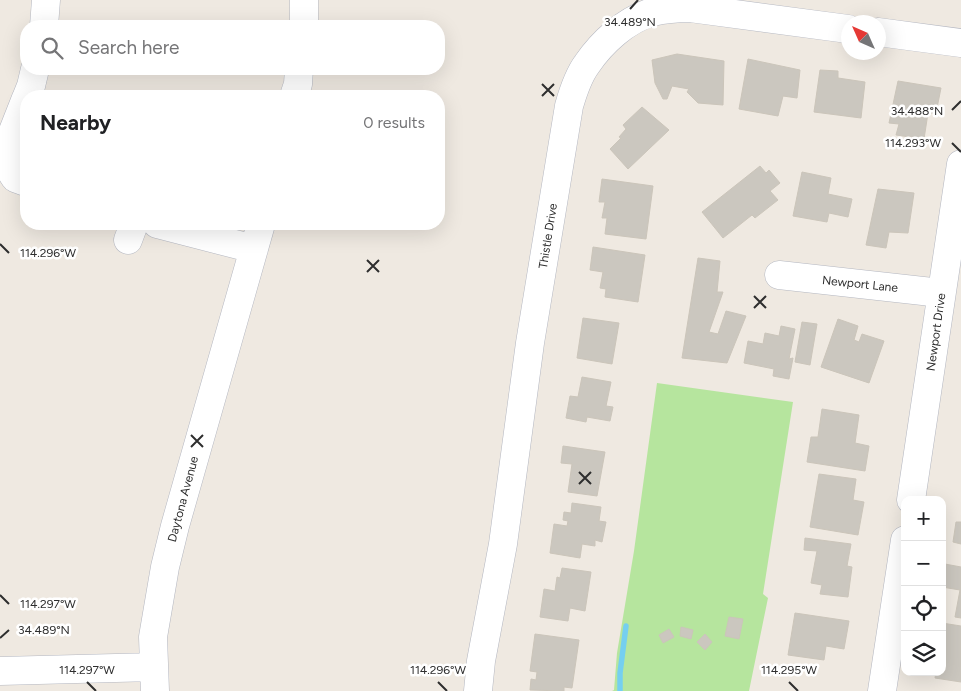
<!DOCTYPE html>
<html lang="en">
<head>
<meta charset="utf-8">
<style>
  body { margin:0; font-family:Figtree,sans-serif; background:#f6f6f6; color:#202124 }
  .controls { position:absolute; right:15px; bottom:15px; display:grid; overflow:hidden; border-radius:10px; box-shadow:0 5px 20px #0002 }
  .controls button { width:45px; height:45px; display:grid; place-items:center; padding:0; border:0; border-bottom:1px solid #e0e0e0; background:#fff; color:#202124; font:25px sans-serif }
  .compass { position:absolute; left:841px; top:15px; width:45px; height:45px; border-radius:50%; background:#fff; box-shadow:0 5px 20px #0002; rotate:315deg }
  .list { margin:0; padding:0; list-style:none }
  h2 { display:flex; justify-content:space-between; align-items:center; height:65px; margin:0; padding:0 20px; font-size:21px }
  h2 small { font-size:16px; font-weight:400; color:#757577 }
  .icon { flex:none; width:28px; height:28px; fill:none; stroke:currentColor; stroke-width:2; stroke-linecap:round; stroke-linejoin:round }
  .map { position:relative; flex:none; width:961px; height:691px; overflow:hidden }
  .search { position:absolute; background:#fff; box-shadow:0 5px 20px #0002; left:20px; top:20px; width:425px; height:55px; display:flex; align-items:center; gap:12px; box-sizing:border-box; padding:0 18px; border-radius:20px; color:#757577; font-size:19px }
  .panel { position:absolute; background:#fff; box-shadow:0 5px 20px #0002; left:20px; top:90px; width:425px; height:140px; border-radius:20px }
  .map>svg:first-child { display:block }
</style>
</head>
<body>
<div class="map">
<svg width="961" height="691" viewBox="0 0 961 691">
  <rect width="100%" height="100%" fill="#efe9e1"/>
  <path fill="#b6e59e" d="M657,383L793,402L763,594L768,598L749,691H612L614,690L617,653L634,551Z"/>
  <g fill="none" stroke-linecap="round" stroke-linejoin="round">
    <path stroke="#75cff0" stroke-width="5.5" d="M620,691V673L626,626"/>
  </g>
  <path fill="#cbc7bf" stroke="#cbc5ba" d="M677,54L724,61L723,105L698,103L687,92L689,89L672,86L667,99H663L655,83L652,60Z
    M748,59L800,70L797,98L783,96L778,116L739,109Z
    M820,70L838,71V78L865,82L861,118L814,112Z
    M898,81L941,88L936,113H928L924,139L896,135L899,124L889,123Z
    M642,107L669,130L628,169L610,149L621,138L619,137L626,129L623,125Z
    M760,166L766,173L769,170L780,183L770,191L778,200L755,218L752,215L723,238L702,212Z
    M802,172L831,178L828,194L852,199L848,217L829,213L827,222L793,216Z
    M602,179L653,186L646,239L605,234L607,218H602L605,202H599Z
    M878,189L914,193L908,233L889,232L886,248L866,245Z
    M593,247L645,255L638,302L605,297L606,289L600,288L603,272L590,270Z
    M698,258L720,261L717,292H723L709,332L718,334L726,311L746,316L727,363L682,358Z
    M583,318L619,323L612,364L577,358Z
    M838,319L858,326L854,340L859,342L862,334L884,341L869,383L821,367Z
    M802,322L817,324L810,365L795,362Z
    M781,326L795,329L789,359L793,358L789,379L773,376L774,369L744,363L748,341L763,344L765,333L779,336Z
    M582,377L611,382L606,406L613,407L610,421L587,417L586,422L566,418L570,396L578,397Z
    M822,409L859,415L855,443L869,446L865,471L807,462L811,437H818Z
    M563,446L605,452L597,496L568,492L572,464L561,463Z
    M819,474L856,479L853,500L864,502L858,535L810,527Z
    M572,503L601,507L599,521L606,522L602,542L595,540V546L582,544L580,558L550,553L554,524L567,526L568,521L563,520L564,512L571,513Z
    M956,522H961V544L953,542Z
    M805,538L851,544L847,566L852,567L848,597L820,594L822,585L811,583L817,551L804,550Z
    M945,564L961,567V618L955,617L960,590L942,587Z
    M562,568L591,572L585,611L570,608L568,621L540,617L544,589L555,591L557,577L560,578Z
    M795,613L849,621L844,649L826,646L824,660L788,655Z
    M729,617L743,619L739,639L725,636Z
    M942,623L961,626V682L935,678L936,672H942Z
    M681,627L693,630L691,639L680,636Z
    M669,629L674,637L663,643L659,635Z
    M535,634L579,640L572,688L564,687V691L530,690L531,679L536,680L537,672L530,671Z
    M705,634L712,642L705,650L697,642Z"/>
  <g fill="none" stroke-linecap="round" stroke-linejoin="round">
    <defs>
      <path id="minor" d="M44,26L46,0
        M304,26V0
        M878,32L961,43
        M27,96L31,86L35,69
        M294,96L298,84L299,69
        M26,98L6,149L8,167L15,178L26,182
        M157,224L254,249
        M128,240L134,224
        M779,275L941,293
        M911,500L961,164
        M0,671L154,667
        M155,691L153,637L165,567L175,526L261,224
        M478,691L481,661L503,544L530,343L569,106C573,92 578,76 587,64C602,42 626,20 652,12C665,9 677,8 690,8L848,29
        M882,691L905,540"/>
    </defs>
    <use href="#minor" stroke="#b4b7c1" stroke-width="29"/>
    <use href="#minor" stroke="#fff" stroke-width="28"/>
  </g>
  <path fill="none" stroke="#2e2e2e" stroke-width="2" d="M630,9L638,0M542,84L554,96M542,96L554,84M952,110L961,101M952,143L961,152M0,244L9,253M367,260L379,272M367,272L379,260M754,296L766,308M754,308L766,296M191,435L203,447M191,447L203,435M579,472L591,484M579,484L591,472M0,595L9,604M0,638L9,630M87,682L96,691M438,682L447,691M789,682L798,691"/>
  <g text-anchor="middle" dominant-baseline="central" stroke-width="5" stroke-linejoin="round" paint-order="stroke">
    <g font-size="12" fill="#2e2e2e" stroke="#fff">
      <text transform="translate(548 236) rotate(-81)">Thistle Drive</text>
      <text transform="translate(860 284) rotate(6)">Newport Lane</text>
      <text transform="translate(936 332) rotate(-82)">Newport Drive</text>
      <text transform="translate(183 499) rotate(-75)">Daytona Avenue</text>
    </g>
  </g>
  <g font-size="12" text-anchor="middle" fill="#2e2e2e" stroke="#fff" stroke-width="5" stroke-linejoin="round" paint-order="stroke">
    <text x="630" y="26">34.489°N</text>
    <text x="917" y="115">34.488°N</text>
    <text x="913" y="147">114.293°W</text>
    <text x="48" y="257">114.296°W</text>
    <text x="48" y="608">114.297°W</text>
    <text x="44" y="634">34.489°N</text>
    <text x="87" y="674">114.297°W</text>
    <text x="438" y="674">114.296°W</text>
    <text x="789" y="674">114.295°W</text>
  </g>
</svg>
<div class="controls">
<button>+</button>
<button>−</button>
<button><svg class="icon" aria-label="locate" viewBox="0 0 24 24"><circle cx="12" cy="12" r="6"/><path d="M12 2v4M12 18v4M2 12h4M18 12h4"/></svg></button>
<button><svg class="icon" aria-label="layers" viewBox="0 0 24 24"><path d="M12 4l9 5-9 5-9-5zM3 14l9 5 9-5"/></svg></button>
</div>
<svg class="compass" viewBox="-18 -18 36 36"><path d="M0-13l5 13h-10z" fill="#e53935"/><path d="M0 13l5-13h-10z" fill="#757577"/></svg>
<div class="search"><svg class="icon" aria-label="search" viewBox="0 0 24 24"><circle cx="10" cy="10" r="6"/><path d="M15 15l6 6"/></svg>Search here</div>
<section class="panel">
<h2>Nearby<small>0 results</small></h2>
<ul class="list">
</ul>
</section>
</div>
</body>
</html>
